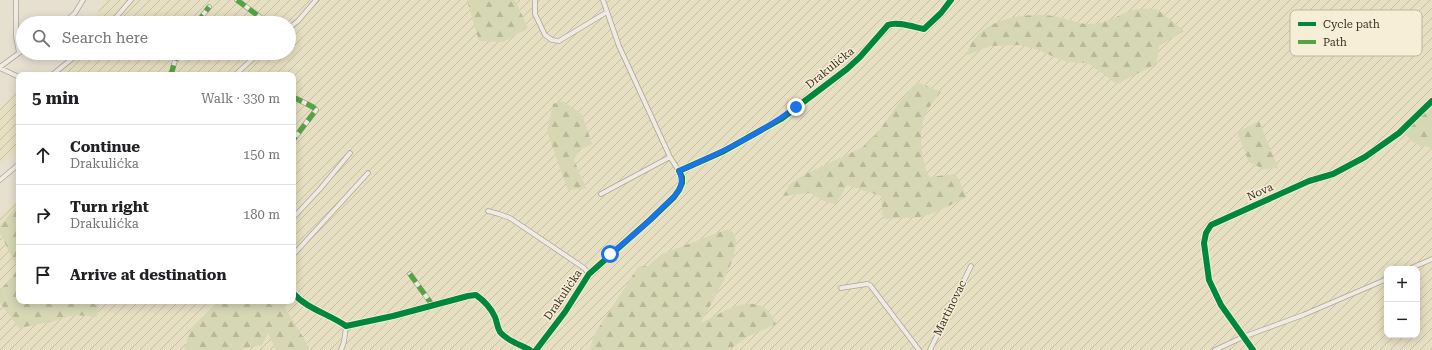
<!DOCTYPE html>
<html lang="en">
<head>
<meta charset="utf-8">
<style>
  body { margin:0; font-family:"Roboto Serif",serif; background:#f6f6f6; color:#202124 }
  .controls { position:absolute; right:12px; bottom:12px; display:grid; overflow:hidden; border-radius:8px; box-shadow:0 2px 10px #0003 }
  .controls button { width:36px; height:36px; display:grid; place-items:center; padding:0; border:0; border-bottom:1px solid #e0e0e0; background:#fff; color:#202124; font:20px sans-serif }
  .stop { position:absolute; width:12px; height:12px; margin:-9px; border:3px solid #1a73e8; border-radius:50%; background:#fff }
  .stop.end { background:#1a73e8; border-color:#fff; box-shadow:0 1px 4px #0008 }
  .list { margin:0; padding:0; list-style:none }
  h2 { display:flex; justify-content:space-between; align-items:center; height:52px; margin:0; padding:0 16px; font-size:17px }
  h2 small { font-size:13px; font-weight:400; color:#757577 }
  .list li { display:grid; grid-template-columns:26px 1fr auto; gap:12px; align-items:center; box-sizing:border-box; height:60px; padding:0 16px; border-top:1px solid #e0e0e0 }
  .list b { display:block; font-size:15px; white-space:nowrap }
  .list p { margin:0; font-size:13px; white-space:nowrap; color:#757577 }
  .list em { font-size:13px; font-style:normal; color:#757577 }
  .icon { flex:none; width:22px; height:22px; fill:none; stroke:currentColor; stroke-width:2; stroke-linecap:round; stroke-linejoin:round }
  .map { position:relative; flex:none; width:1432px; height:350px; overflow:hidden }
  .search { position:absolute; background:#fff; box-shadow:0 2px 10px #0003; left:16px; top:16px; width:280px; height:44px; display:flex; align-items:center; gap:10px; box-sizing:border-box; padding:0 14px; border-radius:22px; color:#757577; font-size:15px }
  .panel { position:absolute; background:#fff; box-shadow:0 2px 10px #0003; left:16px; top:72px; width:280px; height:232px; border-radius:8px }
  .map>svg:first-child { display:block }
</style>
</head>
<body>
<div class="map">
<svg width="1432" height="350" viewBox="0 0 1432 350">
  <defs>
    <pattern id="farmland-furrows" width="10" height="10" patternUnits="userSpaceOnUse"><rect width="10" height="10" fill="#e6dfc2"/><path d="M-1 1l2-2M0 10L10 0M9 11l2-2" fill="none" stroke="#c6c0a6"/></pattern>
    <pattern id="forest-firs" width="22" height="20" patternUnits="userSpaceOnUse"><rect width="22" height="20" fill="#d6d7b3"/><path d="M5 1l3.5 6h-7zM16 11l3.5 6h-7z" fill="#b9b99a"/></pattern>
  </defs>
  <rect width="100%" height="100%" fill="#e7e0d1"/>
  <path fill="url(#farmland-furrows)" fill-rule="evenodd" d="M105,0H1432V350H0V216L19,198V301H293V75H61L74,53H289V23H92ZM1387,269H1417V335H1387Z
    M19,87V156L17,153L0,165V109Z"/>
  <path fill="url(#forest-firs)" d="M467,0H515L528,28L503,42L479,41Z
    M1157,9L1184,31L1159,46L1156,64L1117,84L1088,63L1068,62L1054,57L1039,50L1019,45L990,46L968,55L967,54C977,19 1022,12 1054,16C1066,18 1077,24 1089,24C1108,23 1114,17 1130,11C1138,8 1149,9 1157,9Z
    M917,82L941,92C935,99 929,107 925,115C918,134 921,159 929,177L956,174L967,197L934,213L920,217L883,219L881,196L847,185L836,204L826,202L818,197L809,193L783,196L790,184L804,175L863,147L876,135L901,100Z
    M562,101L582,114L592,144L579,150L574,160L586,188L568,190L547,131L553,104Z
    M1432,104V149L1427,146L1421,147L1412,141L1404,133Z
    M1259,121L1278,168L1263,169L1249,162L1237,132Z
    M19,203V301H91L99,303L97,317L74,315L50,322L19,328L0,303V290L11,279L18,269L0,233V226Z
    M728,229C728,229 733,232 733,233C746,249 709,306 701,323C721,314 750,291 770,313C772,316 774,320 776,324L749,336L728,350H590L594,335L638,267L648,266L662,254Z
    M219,301H281L309,347L308,350H276L268,333L262,345L238,350H184L191,328Z"/>
  <g fill="none" stroke-linecap="round" stroke-linejoin="round">
    <defs>
      <path id="minor" d="M16,0V37L19,53
        M237,0L268,23
        M535,0V14L545,35L552,40L559,41L607,12
        M603,0L619,46L670,157L679,171
        M64,23L75,13L83,0
        M111,23L131,0
        M197,23L209,7
        M289,28L298,21L316,0
        M0,67L23,50
        M0,68L19,77
        M52,75L79,53
        M171,75L177,53
        M235,75L259,53
        M293,97L313,107L316,110L293,140
        M0,180L19,164
        M601,194L670,157
        M488,211L499,214L510,218L584,268L589,274
        M293,218L320,189L350,153
        M293,255L368,173
        M1409,269L1432,259
        M410,274L433,306
        M841,288L867,284L870,285L919,350
        M293,293C307,309 329,314 346,326L393,316L468,296L476,295C483,300 491,308 495,317C497,322 497,327 500,332C507,341 521,345 530,350
        M341,350L344,342L346,326
        M536,350L565,312L589,274L650,220L674,197L679,190L682,183V177L679,171L724,151L781,119L847,69L860,57L888,25C896,21 914,27 924,29L941,13L951,0
        M930,350L971,266
        M1215,350L1243,337L1303,315L1387,279
        M1253,350L1221,305L1209,280L1204,243L1206,233L1211,225L1309,181L1333,174L1365,157L1399,133L1432,101"/>
    </defs>
    <use href="#minor" stroke="#ada599" stroke-width="5.5"/>
    <use href="#minor" stroke="#efebe3" stroke-width="4"/>
    <path stroke="#54a441" stroke-width="5" stroke-dasharray="10 5" stroke-linecap="butt" d="M237,0L268,23
      M197,23L209,7
      M236,74L238,75
      M171,75L177,53
      M293,97L313,107L316,110L293,140
      M410,274L433,306"/>
    <defs>
      <path id="cycleway" d="M293,293C307,309 329,314 346,326L393,316L468,296L476,295C483,300 491,308 495,317C497,322 497,327 500,332C507,341 521,345 530,350
        M536,350L565,312L589,274L650,220L674,197L679,190L682,183V177L679,171L724,151L781,119L847,69L860,57L888,25C896,21 914,27 924,29L941,13L951,0
        M1253,350L1221,305L1209,280L1204,243L1206,233L1211,225L1309,181L1333,174L1365,157L1399,133L1432,101"/>
    </defs>
    <use href="#cycleway" stroke="#f7eed8" stroke-width="8"/>
    <use href="#cycleway" stroke="#00873e" stroke-width="6"/>
  </g>
  <g fill="none" stroke-linecap="round" stroke-linejoin="round">
    <path stroke="#1a73e8" stroke-width="5" d="M610,254C629,239 647,224 663,207C669,201 676,196 680,188C682,182 682,177 679,171C720,153 760,134 796,107"/>
  </g>
  <g text-anchor="middle" dominant-baseline="central" stroke-width="3" stroke-linejoin="round" paint-order="stroke">
    <g font-size="11" fill="#3d2e20" stroke="#f7eed8">
      <text transform="translate(830 68) rotate(-39)">Drakulićka</text>
      <text transform="translate(1260 192) rotate(-24)">Nova</text>
      <text transform="translate(563 295) rotate(-56)">Drakulićka</text>
      <text transform="translate(950 308) rotate(-64)">Martinovac</text>
    </g>
  </g>
  <rect x="1290" y="10" width="132" height="46" rx="6" fill="#f7eed8" stroke="#bfb4a1" stroke-width="1"/>
  <rect x="1298" y="22" width="18" height="4" fill="#00873e"/>
  <rect x="1298" y="40" width="18" height="4" fill="#54a441"/>
  <g font-size="11" fill="#3d2e20">
    <text x="1323" y="28">Cycle path</text>
    <text x="1323" y="46">Path</text>
  </g>
</svg>
<div class="controls">
<button>+</button>
<button>−</button>
</div>
<div class="stop" style="left:610px;top:254px"></div>
<div class="stop end" style="left:796px;top:107px"></div>
<div class="search"><svg class="icon" aria-label="search" viewBox="0 0 24 24"><circle cx="10" cy="10" r="6"/><path d="M15 15l6 6"/></svg>Search here</div>
<section class="panel">
<h2>5 min<small>Walk · 330 m</small></h2>
<ul class="list">
<li><svg class="icon" aria-label="ahead" viewBox="0 0 24 24"><path d="M12 20V5M6 11l6-6 6 6"/></svg><div><b>Continue</b><p>Drakulićka</p></div><em>150 m</em></li>
<li><svg class="icon" aria-label="right" viewBox="0 0 24 24"><path d="M7 20v-9h11M14 6l5 5-5 5"/></svg><div><b>Turn right</b><p>Drakulićka</p></div><em>180 m</em></li>
<li><svg class="icon" aria-label="arrive" viewBox="0 0 24 24"><path d="M6 21V4h12l-3 4 3 4H6"/></svg><div><b>Arrive at destination</b></div></li>
</ul>
</section>
</div>
</body>
</html>
